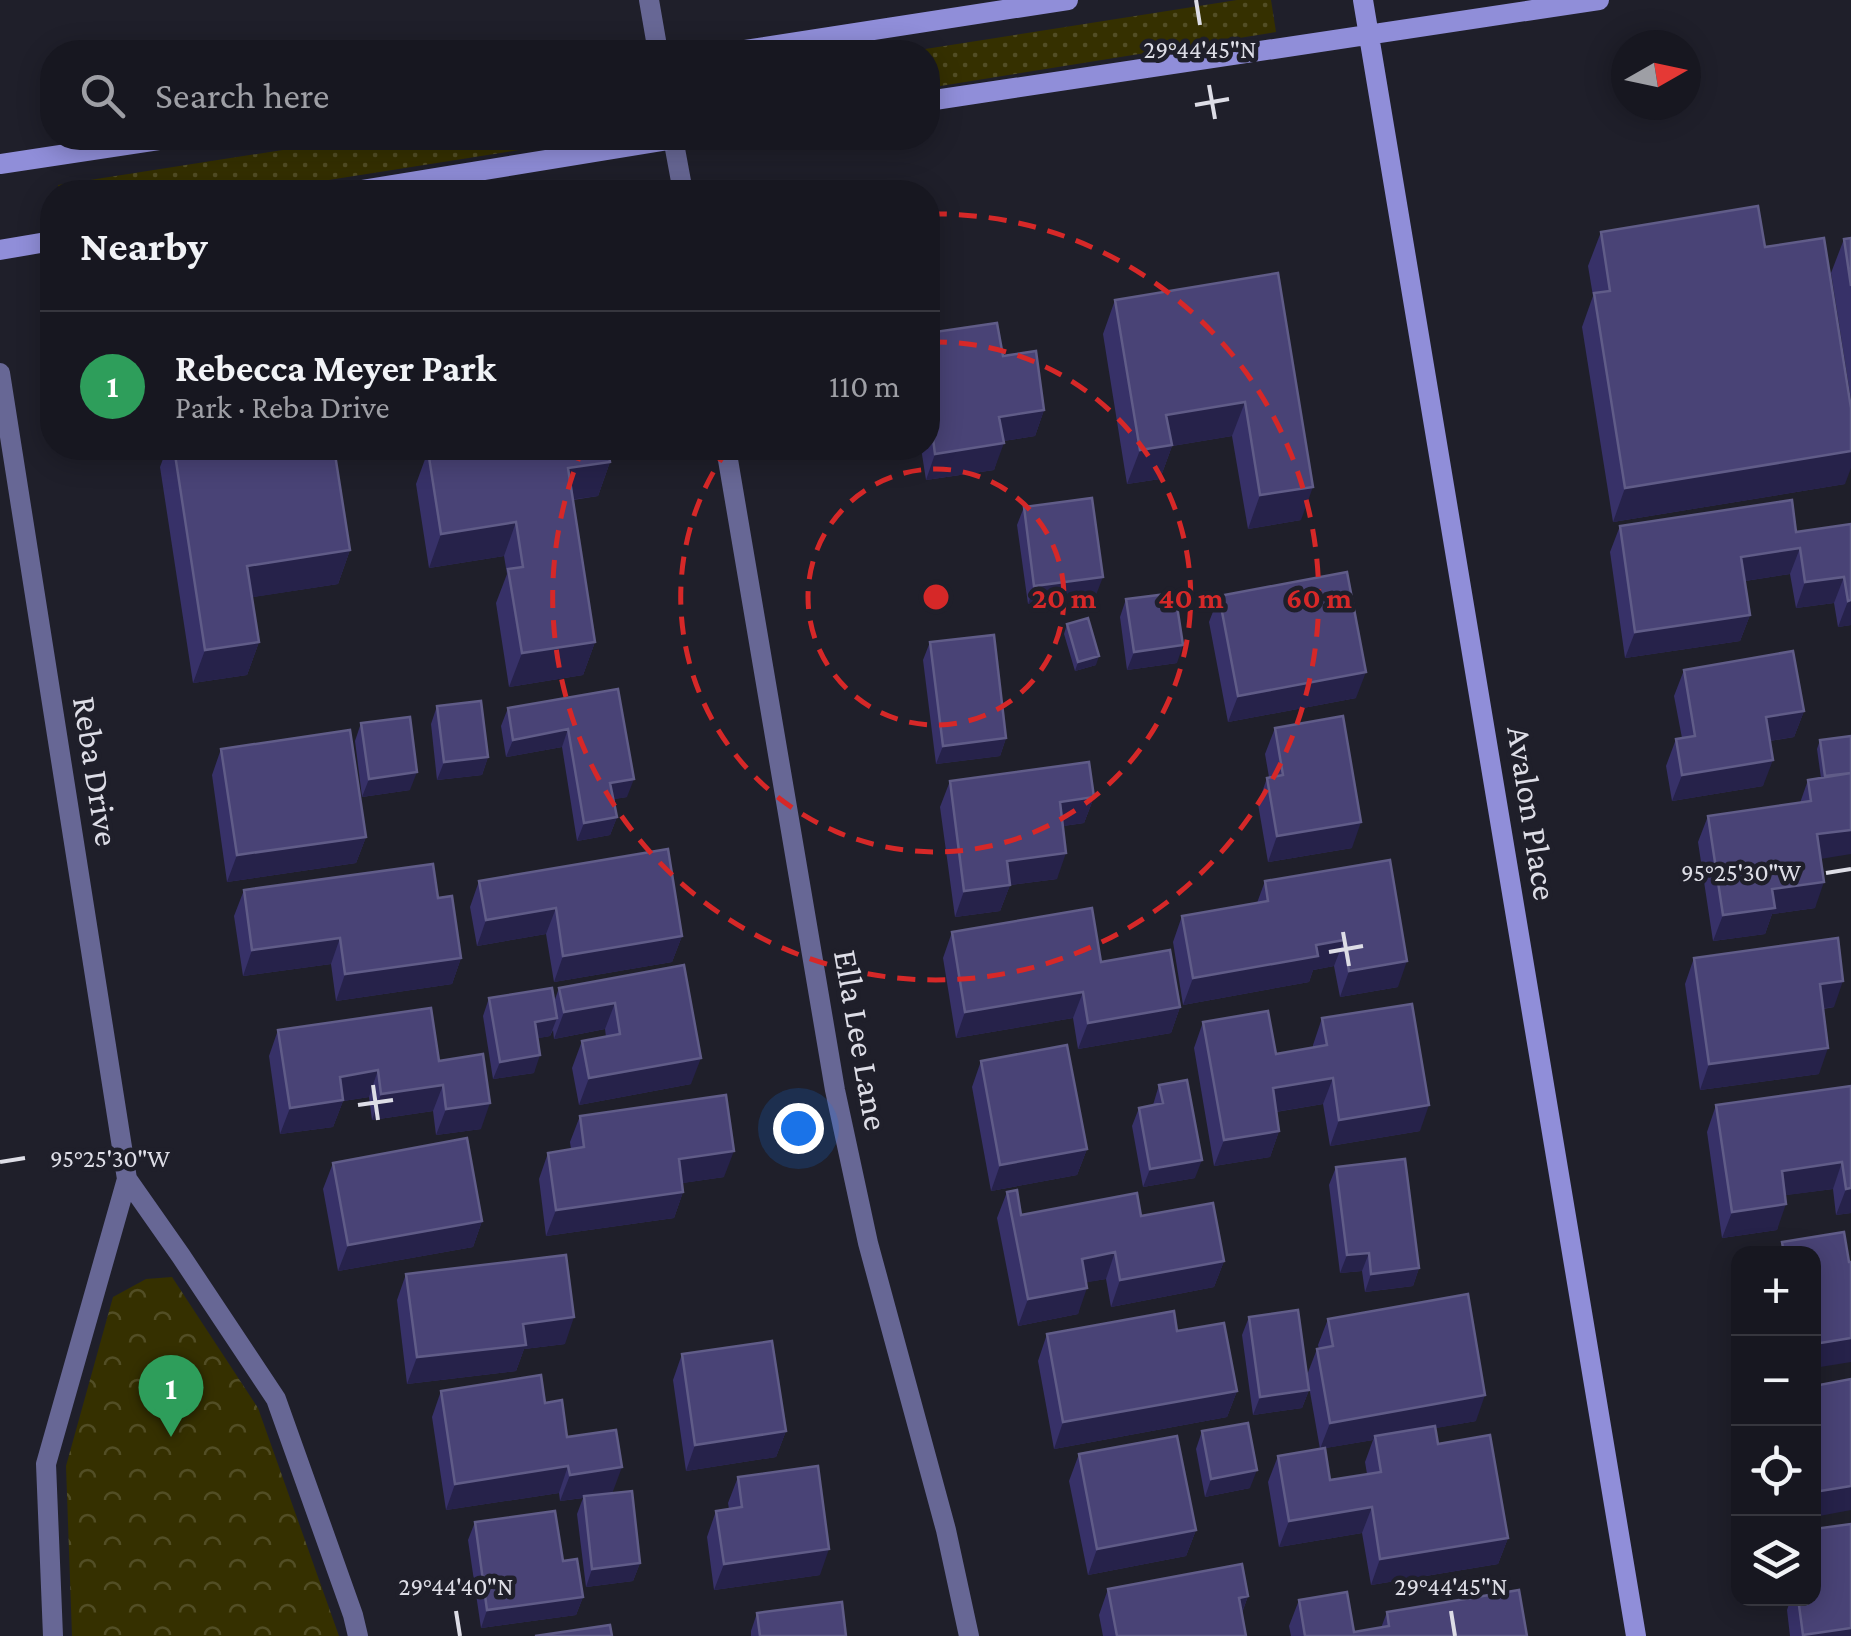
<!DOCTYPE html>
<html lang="en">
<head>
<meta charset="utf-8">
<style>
  body { margin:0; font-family:"Crimson Pro",serif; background:#24242d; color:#f1f3f6 }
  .controls { position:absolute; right:30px; bottom:30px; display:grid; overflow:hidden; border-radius:20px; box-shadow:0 5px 25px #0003 }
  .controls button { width:90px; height:90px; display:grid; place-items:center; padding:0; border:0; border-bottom:2px solid #36363e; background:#171720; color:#f1f3f6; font:50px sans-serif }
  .compass { position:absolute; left:1611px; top:30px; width:90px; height:90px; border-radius:50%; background:#171720; box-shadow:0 5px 25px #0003; rotate:81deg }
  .you { position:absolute; left:798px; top:1128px; width:35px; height:35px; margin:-25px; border:8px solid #fff; border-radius:50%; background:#1a73e8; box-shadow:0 0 0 15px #1a73e833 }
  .badge { display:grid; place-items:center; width:65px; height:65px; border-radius:50%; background:#db2777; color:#fff; font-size:32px; font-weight:700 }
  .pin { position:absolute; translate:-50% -82px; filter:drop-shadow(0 2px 5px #0008) }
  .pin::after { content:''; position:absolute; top:52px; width:35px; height:30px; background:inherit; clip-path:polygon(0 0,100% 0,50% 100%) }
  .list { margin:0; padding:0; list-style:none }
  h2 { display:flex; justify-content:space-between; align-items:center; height:130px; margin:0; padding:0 40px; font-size:42px }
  h2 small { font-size:32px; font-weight:400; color:#9e9fa5 }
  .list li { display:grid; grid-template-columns:65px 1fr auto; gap:30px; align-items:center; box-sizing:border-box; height:150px; padding:0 40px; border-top:2px solid #36363e }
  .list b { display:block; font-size:38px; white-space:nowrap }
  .list p { margin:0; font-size:32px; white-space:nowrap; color:#9e9fa5 }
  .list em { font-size:32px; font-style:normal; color:#9e9fa5 }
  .icon { flex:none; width:55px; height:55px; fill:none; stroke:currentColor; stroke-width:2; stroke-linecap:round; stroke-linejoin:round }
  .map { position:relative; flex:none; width:1851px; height:1636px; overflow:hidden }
  .search { position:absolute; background:#171720; box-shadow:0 5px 25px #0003; left:40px; top:40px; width:900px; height:110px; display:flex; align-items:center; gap:25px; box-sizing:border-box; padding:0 35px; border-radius:40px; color:#9e9fa5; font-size:38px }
  .panel { position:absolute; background:#171720; box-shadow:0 5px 25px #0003; left:40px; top:180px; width:900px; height:280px; border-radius:40px }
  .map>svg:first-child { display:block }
</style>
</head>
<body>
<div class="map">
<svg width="1851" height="1636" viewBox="0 0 1851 1636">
  <defs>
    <pattern id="grass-dots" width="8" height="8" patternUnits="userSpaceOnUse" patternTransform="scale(2.5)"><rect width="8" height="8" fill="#353000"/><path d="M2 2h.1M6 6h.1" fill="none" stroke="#524e25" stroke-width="1.8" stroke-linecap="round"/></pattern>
    <pattern id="park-crowns" width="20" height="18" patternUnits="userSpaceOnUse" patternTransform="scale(2.5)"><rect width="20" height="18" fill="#353000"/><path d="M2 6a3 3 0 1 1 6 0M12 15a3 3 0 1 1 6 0" fill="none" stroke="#524e25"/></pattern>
  </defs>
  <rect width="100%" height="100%" fill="#1f1f2a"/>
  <path fill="url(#grass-dots)" d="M1237,0H1271L1276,32L928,88V52H906Z
    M359,138H581L582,140L253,192H60L58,185Z"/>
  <path fill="url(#park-crowns)" d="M172,1277L258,1408L339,1636H72L66,1466L113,1297L146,1279Z"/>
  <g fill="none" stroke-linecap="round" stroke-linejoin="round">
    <path stroke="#676795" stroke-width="20" d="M649,0L658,52
      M673,138L683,192
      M0,373L127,1179L46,1464L53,1636
      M726,448L835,1090L868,1243L946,1530L969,1636
      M127,1179L181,1256L276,1399L353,1615L358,1636"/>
    <path stroke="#908ed9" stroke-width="20" d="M1363,0L1636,1636
      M732,52L1068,0
      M928,101L1599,0
      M0,164L172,138
      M349,192L681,138
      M0,250L52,241"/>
  </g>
  <path fill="#373168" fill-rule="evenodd" d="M1601,232L1765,247L1845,484L1613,522L1582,327L1593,296L1588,266Z
    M1851,238V400L1831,273L1844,239Z
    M1278,273L1301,520L1248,529L1232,436L1172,446L1160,479L1127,484L1103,334L1115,300Z
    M928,333L1003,356L1044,410L1035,436L1003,441L994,470L926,480L921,448H928Z
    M167,448H334L350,550L338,584L252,597L259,642L247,675L193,683L160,467Z
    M441,448H608L610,462L598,496L573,500L595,642L583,675L509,687L496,603L507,574L504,556L429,568L416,484L428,451Z
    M1024,507L1096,595L1028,604L1017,525Z
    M1851,524V625L1838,627L1834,603L1796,608L1790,574L1745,581L1750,615L1740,641L1625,658L1610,552L1620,526L1796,532Z
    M1219,596L1356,698L1228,722L1209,622Z
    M1126,599L1177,663L1127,670L1120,617Z
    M1067,624L1096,665L1075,671L1064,634Z
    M930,642L1006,738L1000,756L936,764L923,660Z
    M1684,670L1804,711L1794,737L1770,741L1763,786L1672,801L1666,766L1676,739L1682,738L1674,696Z
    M618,689L627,797L613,799L617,817L610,835L577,841L562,747L506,757L501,726L508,708Z
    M437,706L488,757L482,775L437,780L431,724Z
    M361,723L410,790L362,797L355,741Z
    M1275,728L1352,848L1268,862L1258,804L1267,778L1269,777L1265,754Z
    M1851,736L1821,859L1815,908L1772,914L1765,934L1713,941L1698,842L1708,816L1800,803L1808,780L1821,778L1817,749L1820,740Z
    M221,749L366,837L356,863L227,882L212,775Z
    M950,781L1094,797L1084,823L1063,826L1057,879L1010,885L1000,911L955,917L940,807Z
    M1390,860L1398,987L1340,997L1334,966L1313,970L1309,982L1183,1005L1173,942L1182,916L1257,903L1265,881Z
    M479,881L682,936L672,962L554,982L546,934L477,946L470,907Z
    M244,890L438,898L461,958L452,984L336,1001L331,964L243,976L234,916Z
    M952,932L1101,962L1180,1007L1171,1033L1078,1049L1073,1018L956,1038L943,958Z
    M1694,958L1834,1007L1823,1009L1819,1074L1700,1090L1685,984Z
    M684,965L691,1084L579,1105L572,1068L582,1041L606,1037L605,1029L554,1039L553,1030L550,1036L538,1038L534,1073L493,1079L483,1016L489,998L554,1002L559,988Z
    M1322,1018L1420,1131L1330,1146L1323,1104L1276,1112L1279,1131L1270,1157L1214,1166L1194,1048L1203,1022L1276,1054L1313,1048V1045Z
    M278,1030L439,1061L481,1129L436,1135L433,1111L372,1120L369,1097L343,1101L333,1127L280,1134L269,1056Z
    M981,1061L1087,1149L1077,1175L991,1191L972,1087Z
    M1159,1085L1195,1178L1143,1187L1132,1126L1139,1108L1153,1105Z
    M1851,1086V1213L1836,1215L1833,1189L1785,1195L1777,1230L1722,1238L1707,1132L1716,1105Z
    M580,1116L724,1177L682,1183L683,1192L674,1218L546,1236L539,1179L548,1153L571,1149L570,1142Z
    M333,1163L482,1221L473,1247L338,1271L323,1189Z
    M1336,1167L1419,1268L1413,1286L1365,1292L1362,1271L1340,1273L1329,1185Z
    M1007,1192L1021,1215L1141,1216L1224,1261L1214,1287L1111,1307L1106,1279L1086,1282L1078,1314L1018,1326L997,1218Z
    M406,1274L565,1344L524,1349L516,1371L407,1384L397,1300Z
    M1249,1317L1309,1390L1302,1408L1253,1415L1242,1335Z
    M1328,1319L1476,1421L1435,1428L1438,1444L1508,1538L1498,1564L1371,1585L1362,1533L1279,1547L1268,1482L1278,1456L1320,1449L1307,1375L1317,1349H1319L1318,1345ZM1373,1440L1365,1462L1367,1474L1330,1480L1325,1448Z
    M1177,1331L1237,1391L1227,1417L1054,1449L1038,1361L1047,1334Z
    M682,1354L786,1431L776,1457L686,1471L673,1380Z
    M441,1391L545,1403L567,1437L612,1493L640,1563L633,1581L586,1587L577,1514L583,1498L560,1501L559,1493L446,1510L432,1417Z
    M1202,1431L1250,1488L1205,1497L1196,1449Z
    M1079,1454L1196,1530L1186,1556L1088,1575L1069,1481Z
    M738,1477L820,1575L714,1590L707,1537L716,1511L729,1509L728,1503Z
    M475,1522L583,1597L576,1615L481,1628L468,1540Z
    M1108,1589L1248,1596L1242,1613L1246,1636H1103L1099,1615Z
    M1791,1598H1814L1851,1636H1790L1787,1610Z
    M1299,1600L1354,1632L1381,1628L1387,1612L1527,1636H1291L1289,1626Z
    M757,1613L846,1636H751V1631Z"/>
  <path fill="#26224a" d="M1245,402L1232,436L1172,446L1160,479L1127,484L1140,450L1166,415Z
    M1044,410L1035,436L990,443L999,417Z
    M1004,443L994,470L926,480L935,454Z
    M1851,451V468L1845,484L1613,522L1625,488Z
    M610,462L598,496L555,502L568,468Z
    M1313,487L1301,520L1248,529L1260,495Z
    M516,522L504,556L429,568L441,534Z
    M1800,548L1790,574L1732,583L1741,557Z
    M350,550L338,584L235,600L247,566Z
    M1103,577L1096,595L1028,604L1034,586Z
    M1844,577L1834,603L1796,608L1805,582Z
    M1851,600V625L1838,627L1848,601Z
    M1750,615L1740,641L1625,658L1635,632Z
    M259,642L247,675L193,683L205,650Z
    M595,642L583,675L509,687L522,653Z
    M1183,645L1177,663L1127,670L1134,652Z
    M1099,656L1096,665L1075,671L1078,662Z
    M1366,672L1356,698L1228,722L1238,696Z
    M1804,711L1794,737L1756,743L1766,717Z
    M568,729L562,747L506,757L513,740Z
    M1006,738L1000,756L936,764L943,746Z
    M488,757L482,775L437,780L444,762Z
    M1773,760L1763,786L1672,801L1682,775Z
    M417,772L410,790L362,797L369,779Z
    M634,779L627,797L604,801L610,783Z
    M1094,797L1084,823L1050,828L1060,802Z
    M617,817L610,835L577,841L584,823Z
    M1361,822L1352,848L1268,862L1277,836Z
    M1851,830V854L1808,861L1817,834Z
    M366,837L356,863L227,882L237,855Z
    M1066,853L1057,879L1010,885L1000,911L955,917L964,891L1007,861Z
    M1824,882L1815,908L1772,914L1765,934L1713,941L1723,915L1772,889Z
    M556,908L546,934L477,946L486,920Z
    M682,936L672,962L554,982L563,956Z
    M340,938L331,964L243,976L252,950Z
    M1344,940L1334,966L1313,970L1309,982L1183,1005L1193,978L1316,945Z
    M461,958L452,984L336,1001L345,974Z
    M1407,961L1398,987L1340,997L1349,971Z
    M1843,981L1834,1007L1810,1010L1820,984Z
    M1083,992L1073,1018L956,1038L965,1012Z
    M615,1003L605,1029L554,1039L564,1012Z
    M1180,1007L1171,1033L1078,1049L1088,1023Z
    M557,1018L550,1036L529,1040L535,1022Z
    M1828,1048L1819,1074L1700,1090L1709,1064Z
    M540,1055L534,1073L493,1079L500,1062Z
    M701,1058L691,1084L579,1105L589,1078Z
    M378,1070L369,1097L343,1101L333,1127L280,1134L290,1108L340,1077Z
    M1333,1078L1323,1104L1263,1114L1273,1088Z
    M443,1085L433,1111L372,1120L381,1094Z
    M490,1103L481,1129L436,1135L446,1109Z
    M1429,1105L1420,1131L1330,1146L1339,1120Z
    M1279,1131L1270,1157L1214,1166L1224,1140Z
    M1087,1149L1077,1175L991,1191L1000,1165Z
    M734,1151L724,1177L669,1185L679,1159Z
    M1202,1160L1195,1178L1143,1187L1150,1169Z
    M1842,1162L1833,1189L1772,1197L1782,1171Z
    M1851,1188V1213L1836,1215L1846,1189Z
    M683,1192L674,1218L546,1236L556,1210Z
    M1786,1204L1777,1230L1722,1238L1732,1212Z
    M482,1221L473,1247L338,1271L348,1245Z
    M1115,1252L1106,1279L1072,1285L1082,1259Z
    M1369,1253L1362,1271L1340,1273L1347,1255Z
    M1224,1261L1214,1287L1111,1307L1120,1280Z
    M1419,1268L1413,1286L1365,1292L1371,1274Z
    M1087,1288L1078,1314L1018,1326L1028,1299Z
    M574,1317L565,1344L524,1349L516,1371L407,1384L417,1357L523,1324Z
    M1851,1338V1362L1814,1368V1344Z
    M1309,1390L1302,1408L1253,1415L1260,1397Z
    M1237,1391L1227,1417L1054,1449L1063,1422Z
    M1485,1395L1476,1421L1375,1439V1436L1373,1440L1320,1449L1330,1423Z
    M786,1431L776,1457L686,1471L695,1445Z
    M568,1466L559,1493L446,1510L455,1484Z
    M622,1467L612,1494L560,1501L570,1475Z
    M1257,1470L1250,1488L1205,1497L1211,1479Z
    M1851,1486V1510L1814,1517V1492Z
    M1372,1507L1362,1533L1279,1547L1289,1521Z
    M1196,1530L1186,1556L1088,1575L1097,1549Z
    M1508,1538L1498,1564L1371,1585L1380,1559Z
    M829,1549L820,1575L714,1590L724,1564Z
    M640,1563L633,1581L586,1587L592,1569Z
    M1248,1596L1238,1623L1239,1598Z
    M583,1597L576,1615L481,1628L487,1610Z
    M1851,1628V1636H1803V1635Z"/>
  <path fill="#494376" stroke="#605c88" stroke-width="2.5" d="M1758,206L1765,247L1824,238L1851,408V451L1625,488L1594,293L1610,291L1601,232Z
    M1851,238V286L1844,239Z
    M1278,273L1313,487L1260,495L1245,402L1166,415L1172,445L1140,450L1115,300Z
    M997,323L1003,356L1036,351L1044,410L999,417L1004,443L935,454L930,416L928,417V333Z
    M174,448H334L350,550L247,566L259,642L205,650Z
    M447,448H608L610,462L568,468L595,642L522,653L508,569L523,567L516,522L441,534L428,451Z
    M1092,498L1103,577L1034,586L1024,507Z
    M1792,500L1796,532L1851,524V600L1848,601L1844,577L1805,582L1800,548L1741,557L1750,615L1635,632L1620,526Z
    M1347,572L1366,672L1238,696L1219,596Z
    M1175,593L1183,645L1134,652L1126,599Z
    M1088,618L1099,656L1078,662L1067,624Z
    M994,635L1006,738L943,746L930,642Z
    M1793,651L1804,711L1766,717L1773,760L1682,775L1676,739L1695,736L1684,670Z
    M618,689L634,779L610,783L617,817L584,823L568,729L513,740L508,708Z
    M481,701L488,757L444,762L437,706Z
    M1343,716L1361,822L1277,836L1267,778L1283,775L1275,728Z
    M410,717L417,772L369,779L361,723Z
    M350,730L366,837L237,855L221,749Z
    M1851,736V773L1825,776L1820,740Z
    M1089,762L1094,797L1060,802L1066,853L1007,861L1010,885L964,891L950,781Z
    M1851,773V830L1817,834L1824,882L1772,889L1775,908L1723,915L1708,816L1811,801L1808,780Z
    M668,849L682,936L563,956L556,908L486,920L479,881Z
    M1390,860L1407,961L1349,971L1344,940L1316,945L1318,956L1193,978L1182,916L1268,901L1265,881Z
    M433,864L438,898L452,896L461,958L345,974L340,938L252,950L244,890Z
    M1092,908L1101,962L1170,950L1180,1007L1088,1023L1083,992L965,1012L952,932Z
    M1838,938L1843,981L1820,984L1828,1048L1709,1064L1694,958Z
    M684,965L701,1058L589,1078L582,1041L620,1034L615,1003L564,1012L559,988Z
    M552,988L557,1018L535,1022L540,1055L500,1062L489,998Z
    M1412,1004L1429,1105L1339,1120L1333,1078L1273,1088L1279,1131L1224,1140L1203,1022L1268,1011L1276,1054L1327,1045L1322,1018Z
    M431,1008L439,1061L483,1054L490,1103L446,1109L443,1085L381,1094L378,1070L340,1077L343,1100L290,1108L278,1030Z
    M1067,1045L1087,1149L1000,1165L981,1061Z
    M1187,1080L1202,1160L1150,1169L1139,1108L1163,1103L1159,1085Z
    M1851,1086V1188L1846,1189L1842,1162L1782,1171L1786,1204L1732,1212L1716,1105Z
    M726,1095L734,1151L679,1159L683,1192L556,1210L548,1153L584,1147L580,1116Z
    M467,1138L482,1221L348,1245L333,1163Z
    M1405,1159L1419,1268L1371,1274L1369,1253L1347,1255L1336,1167Z
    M1017,1190L1021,1215L1137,1193L1141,1216L1213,1203L1224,1261L1120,1280L1115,1252L1082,1259L1087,1288L1028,1299L1007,1192Z
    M1844,1232L1849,1262H1851V1338L1814,1344V1254H1784L1782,1242Z
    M566,1255L574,1317L523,1324L526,1345L417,1357L406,1274Z
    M1468,1294L1485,1395L1330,1423L1317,1349L1333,1346L1328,1319Z
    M1298,1310L1309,1390L1260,1397L1249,1317Z
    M1174,1311L1177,1331L1224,1323L1237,1391L1063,1422L1047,1334Z
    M772,1341L786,1431L695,1445L682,1354Z
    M541,1375L545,1403L562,1400L567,1437L616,1430L622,1467L570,1475L568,1466L455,1484L441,1391Z
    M1851,1379V1486L1814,1492V1386Z
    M1248,1423L1257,1470L1211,1479L1202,1431Z
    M1435,1426L1438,1444L1490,1435L1508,1538L1380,1559L1372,1507L1289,1521L1278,1456L1325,1448L1330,1480L1381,1472L1375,1436Z
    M1177,1436L1196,1530L1097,1549L1079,1454Z
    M818,1466L829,1549L724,1564L716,1511L742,1507L738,1477Z
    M632,1491L640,1563L592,1569L584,1496Z
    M555,1511L563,1561L577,1559L583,1597L487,1610L475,1522Z
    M1851,1524V1628L1803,1635L1798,1598H1814V1529Z
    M1242,1564L1248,1596L1239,1598L1246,1636H1117L1108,1589Z
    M1519,1590L1527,1636H1305L1299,1600L1347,1592L1354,1632L1389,1626L1387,1612Z
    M842,1602L846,1636H760L757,1613Z
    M610,1625L612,1636H535Z"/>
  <path fill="none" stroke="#dddde6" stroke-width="4" d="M1196,0L1200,25M1209,85L1215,119M1195,105L1229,99M1826,873L1851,869M1343,932L1349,966M1329,952L1363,946M373,1085L378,1120M358,1105L393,1100M0,1162L25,1158M456,1611L460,1636M1451,1611L1455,1636"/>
  <g fill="none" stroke="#d62828" stroke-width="5" stroke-dasharray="18 12">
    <circle cx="936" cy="597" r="128"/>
    <path d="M929 342A255 255 0 1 1 728 449"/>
    <path d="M929 214A383 383 0 1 1 582 450"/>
  </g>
  <g text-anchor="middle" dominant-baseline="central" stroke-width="9" stroke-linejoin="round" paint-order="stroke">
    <g font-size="35" fill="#dddde6" stroke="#1f1f2a">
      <text transform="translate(96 771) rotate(81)">Reba Drive</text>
      <text transform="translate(1532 813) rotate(81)">Avalon Place</text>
      <text transform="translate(861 1040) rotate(80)">Ella Lee Lane</text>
    </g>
  </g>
  <g font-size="25" text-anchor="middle" fill="#dddde6" stroke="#1f1f2a" stroke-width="9" stroke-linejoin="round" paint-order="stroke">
    <text x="1200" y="58">29°44'45"N</text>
    <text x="1741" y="881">95°25'30"W</text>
    <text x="110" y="1167">95°25'30"W</text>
    <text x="456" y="1595">29°44'40"N</text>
    <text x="1451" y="1595">29°44'45"N</text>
  </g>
  <circle cx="936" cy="597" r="15" fill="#d62828" stroke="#1f1f2a" stroke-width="5"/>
  <g font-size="30" text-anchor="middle" font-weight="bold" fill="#d62828" stroke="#1f1f2a" stroke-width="9" stroke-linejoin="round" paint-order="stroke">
    <text x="1064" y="608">20 m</text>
    <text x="1191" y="608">40 m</text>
    <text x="1319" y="608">60 m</text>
  </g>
</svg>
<div class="controls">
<button>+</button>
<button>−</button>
<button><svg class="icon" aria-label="locate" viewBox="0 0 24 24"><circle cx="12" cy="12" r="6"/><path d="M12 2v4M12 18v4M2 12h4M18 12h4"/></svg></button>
<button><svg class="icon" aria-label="layers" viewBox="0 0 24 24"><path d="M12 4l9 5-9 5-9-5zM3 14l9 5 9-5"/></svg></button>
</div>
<svg class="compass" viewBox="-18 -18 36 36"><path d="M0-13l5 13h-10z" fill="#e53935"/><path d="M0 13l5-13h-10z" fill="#9e9fa5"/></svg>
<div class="you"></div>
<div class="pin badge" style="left:171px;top:1437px;background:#2e9e5b">1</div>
<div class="search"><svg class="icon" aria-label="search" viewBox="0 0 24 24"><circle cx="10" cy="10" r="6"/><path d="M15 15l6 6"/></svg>Search here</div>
<section class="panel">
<h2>Nearby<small></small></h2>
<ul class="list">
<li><span class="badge" style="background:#2e9e5b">1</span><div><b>Rebecca Meyer Park</b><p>Park · Reba Drive</p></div><em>110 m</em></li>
</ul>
</section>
</div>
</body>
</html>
